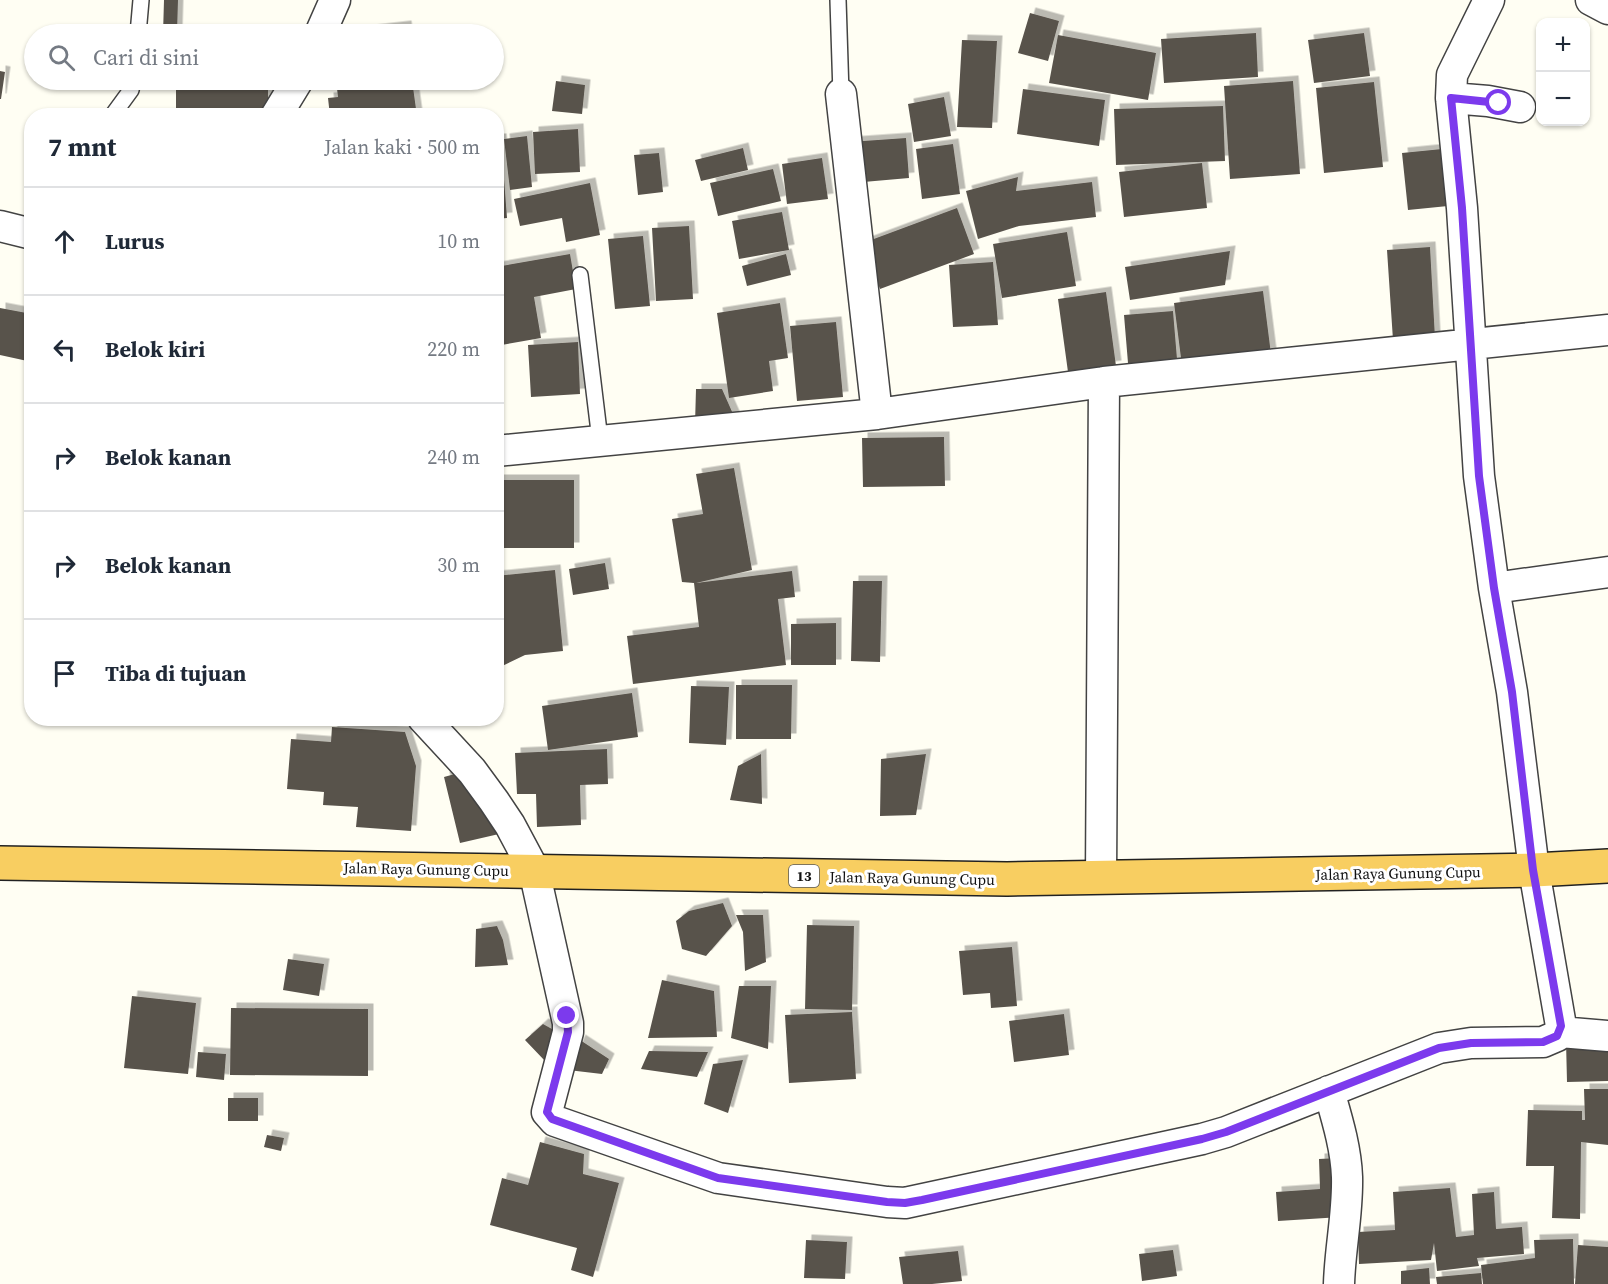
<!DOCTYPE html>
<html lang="id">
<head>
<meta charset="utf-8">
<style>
  body { margin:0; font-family:"Source Serif 4",serif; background:#f2f2f3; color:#1f2937 }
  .controls { position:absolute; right:18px; top:18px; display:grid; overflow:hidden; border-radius:12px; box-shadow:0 2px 4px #0004 }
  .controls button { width:54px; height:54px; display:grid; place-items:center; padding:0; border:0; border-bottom:2px solid #e0e1e3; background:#fff; color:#1f2937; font:30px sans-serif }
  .stop { position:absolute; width:18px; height:18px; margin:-14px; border:4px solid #7c3aed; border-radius:50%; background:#fff }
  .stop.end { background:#7c3aed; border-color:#fff; box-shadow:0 2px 6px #0008 }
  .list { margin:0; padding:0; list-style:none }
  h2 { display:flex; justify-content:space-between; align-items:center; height:78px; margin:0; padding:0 24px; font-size:26px }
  h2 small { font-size:20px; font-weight:400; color:#747a83 }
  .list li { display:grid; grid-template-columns:39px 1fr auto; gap:18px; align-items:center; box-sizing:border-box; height:108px; padding:0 24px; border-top:2px solid #e0e1e3 }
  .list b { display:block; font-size:22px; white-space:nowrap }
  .list em { font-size:20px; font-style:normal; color:#747a83 }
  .icon { flex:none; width:33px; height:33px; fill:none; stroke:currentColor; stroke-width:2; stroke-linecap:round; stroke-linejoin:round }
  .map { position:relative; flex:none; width:1608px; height:1284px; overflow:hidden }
  .search { position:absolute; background:#fff; box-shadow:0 2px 4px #0004; left:24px; top:24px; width:480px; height:66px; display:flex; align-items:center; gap:15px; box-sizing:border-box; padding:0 21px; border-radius:33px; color:#747a83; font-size:22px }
  .panel { position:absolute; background:#fff; box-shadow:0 2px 4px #0004; left:24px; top:108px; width:480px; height:618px; border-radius:24px }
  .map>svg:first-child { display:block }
</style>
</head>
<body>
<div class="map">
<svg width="1608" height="1284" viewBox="0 0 1608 1284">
  <defs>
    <filter id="shadow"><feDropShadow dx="5.5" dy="-5.5" stdDeviation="0" flood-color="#0004"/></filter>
  </defs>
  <rect width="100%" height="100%" fill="#fffef3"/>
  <path fill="#59534c" filter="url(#shadow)" d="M164,0H178L177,34H163Z
    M1030,13L1059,21L1048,61L1018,53Z
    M406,26L407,34H346V33Z
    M1256,33L1258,77L1164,83L1161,39Z
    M1364,33L1370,76L1314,83L1308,40Z
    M1058,35L1156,53L1148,100L1049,83Z
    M962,40L997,41L992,128L957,127Z
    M0,71L5,72L1,99H0Z
    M176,80H268V114L176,113Z
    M336,80H412L417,116H330L328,98L338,97Z
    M556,81L585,85L582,114L552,111Z
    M1293,81L1300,174L1230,179L1224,86Z
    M1374,82L1383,167L1324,173L1316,88Z
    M1023,89L1105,100L1099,146L1017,134Z
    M944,97L951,136L914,142L908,104Z
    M1223,106L1225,161L1116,165L1114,109Z
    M578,129L580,172L535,174L533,132Z
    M527,136L532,187L510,190L504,139Z
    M906,138L909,178L852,183L849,142Z
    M496,139H501L507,218L496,219Z
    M953,144L960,194L922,199L916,149Z
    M743,148L748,170L701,181L695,160Z
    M1442,149L1448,206L1408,210L1402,153Z
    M659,153L663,192L638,195L634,155Z
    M822,158L828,199L787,204L782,164Z
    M1202,163L1207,208L1124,217L1119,172Z
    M773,169L781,201L718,216L710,183Z
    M1018,177L1016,191L1092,182L1096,217L1019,226L978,239L966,191Z
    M590,183L600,235L566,242L562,218L520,226L514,199Z
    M957,208L974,254L880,289L863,243Z
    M782,212L789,250L739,259L732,221Z
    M689,226L693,299L656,301L652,228Z
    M1067,232L1076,286L1002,298L993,244Z
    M643,236L650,306L615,309L608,239Z
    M1430,247L1435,338L1393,340L1387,250Z
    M1230,251L1225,285L1130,300L1125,267Z
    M570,254L576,289L534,297L541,338L496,346V267Z
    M786,254L791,275L747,286L742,266Z
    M993,262L998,325L953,327L949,265Z
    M1263,291L1271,354L1182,366L1174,303Z
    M1106,292L1116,366L1068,372L1058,299Z
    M780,303L788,358L769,361L773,391L729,398L717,313Z
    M0,308L32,314V362L0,355Z
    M1173,311L1178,371L1129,375L1124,315Z
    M836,322L843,397L797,401L790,326Z
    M578,342L580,394L531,397L528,345Z
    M696,389H722L737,423L695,424Z
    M944,437L945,486L863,487L862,438Z
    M734,468L752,570L696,583L792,571L795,597L778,599L786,665L633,684L627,636L699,627L694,583L682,582L672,519L703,514L696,474Z
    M497,480H574V548H496Z
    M605,563L609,589L573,595L569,569Z
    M555,570L563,651L525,655L496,669V576Z
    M853,581H882L880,662L851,661Z
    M836,623V665H791V624Z
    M736,685H792L791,739H736Z
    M691,686L729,687L726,745L689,743Z
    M632,693L638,737L548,750L542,706Z
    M332,727L405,732L416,766L411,831L356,827L358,807L323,805L324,792L287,789L291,739L331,742Z
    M607,749L608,784L580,785L581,825L537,827L536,794H517L515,753Z
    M761,754L762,804L730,800L738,766Z
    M926,754L916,815L880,816L881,759Z
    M462,772L499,834L460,843L444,777Z
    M723,903L732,926L706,956L682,949L676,921L689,911Z
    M736,915H763L766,962L745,971L743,932Z
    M807,925L854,926L852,1010L805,1009Z
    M497,926L503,940L508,965L475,967L476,929Z
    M1012,947L1017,1006L991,1008L990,993L963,995L959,951Z
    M288,959L324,964L319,996L283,990Z
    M662,980L714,991L717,1037L648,1038Z
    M739,986H771L768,1049L731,1038Z
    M132,996L196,1003L188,1074L124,1068Z
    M231,1008L368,1009V1076L230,1075Z
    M852,1012L856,1079L789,1083L785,1015Z
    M1064,1014L1069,1055L1014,1062L1009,1021Z
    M543,1024L559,1033L545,1061L525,1040Z
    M580,1040L609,1059L602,1074L568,1070Z
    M1608,1040V1081L1567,1082L1566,1041Z
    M649,1051L708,1052L697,1077L641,1069Z
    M198,1052L226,1054L224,1080L196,1077Z
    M743,1060L728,1113L704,1104L713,1064Z
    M1584,1089H1608V1145L1581,1142L1580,1219L1552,1218L1554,1166H1526L1528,1110L1582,1111V1120H1585Z
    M228,1098H258V1121H228Z
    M267,1135L284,1138L281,1151L264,1147Z
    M540,1142L584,1154L583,1174L619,1183L593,1277L571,1270L577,1248L490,1225L502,1178L528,1185Z
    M1338,1158L1341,1217L1278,1221L1276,1192L1320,1189L1319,1159Z
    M1450,1188L1456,1237L1474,1235L1472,1194L1494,1192L1496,1229L1522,1227L1524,1254L1477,1258L1479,1266L1437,1271L1434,1243L1431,1260L1359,1264L1358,1232L1395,1230L1393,1192Z
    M1573,1239L1574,1284H1483L1481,1265L1535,1258L1534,1240Z
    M806,1240L847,1242L845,1279L804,1278Z
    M1578,1245L1608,1247V1284H1575Z
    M1173,1250L1177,1276L1142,1281L1139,1254Z
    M958,1251L962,1281L932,1284H903L899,1257Z
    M1429,1268L1430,1284H1401V1271Z
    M1481,1273L1482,1284H1437L1436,1277Z"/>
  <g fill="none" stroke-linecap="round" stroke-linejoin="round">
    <defs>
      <path id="service" d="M838,0L841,94
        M138,34L141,0
        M112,116L131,90L133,80
        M580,275L600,440"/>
      <path id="minor" d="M1591,0L1608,9
        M320,34L335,0
        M841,94L877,414
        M1451,98L1488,101L1520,107
        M276,116L298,80
        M0,226L32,234
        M496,451L877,414L1104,382L1608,330
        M1494,588L1608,572
        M423,718L472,771L494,801L510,825L534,870L568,1023V1032L547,1112L555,1121L718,1178L887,1202L905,1203L1202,1139L1226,1132L1439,1048L1471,1043L1543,1042L1557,1036L1561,1026L1534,870L1512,692L1494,588L1479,476L1462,208L1451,98L1452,75L1489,0
        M1101,878L1104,382
        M1560,1032L1608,1036
        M1329,1091C1337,1119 1346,1148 1347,1177C1348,1213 1340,1248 1339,1284"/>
      <path id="trunk" d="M0,863L1007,879L1534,870L1608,866"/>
    </defs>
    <use href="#service" stroke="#434343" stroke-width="18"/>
    <use href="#minor" stroke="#434343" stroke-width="33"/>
    <use href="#trunk" stroke="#212121" stroke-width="36"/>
    <use href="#service" stroke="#fff" stroke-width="15"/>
    <use href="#minor" stroke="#fff" stroke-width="30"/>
    <use href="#trunk" stroke="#f8ce61" stroke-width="33"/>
  </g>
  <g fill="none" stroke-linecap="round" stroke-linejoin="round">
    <path stroke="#7c3aed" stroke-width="8" d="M567,1016L568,1032L547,1112L552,1119L718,1178L887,1202L905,1203L922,1200L1202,1139L1226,1132L1439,1048L1471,1043L1543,1042L1557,1036L1561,1026L1533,870L1512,692L1494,588L1479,476L1462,208L1451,98L1499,103"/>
  </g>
  <g text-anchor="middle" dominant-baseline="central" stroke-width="6" stroke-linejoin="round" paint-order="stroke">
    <rect fill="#fff" stroke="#585858" stroke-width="1.5" x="789" y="865" width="30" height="22" rx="4.5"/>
    <g font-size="14" font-weight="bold" fill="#101010">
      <text x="804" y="876">13</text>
    </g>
    <g font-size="15" fill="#101010" stroke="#fff">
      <text transform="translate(426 869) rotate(1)">Jalan Raya Gunung Cupu</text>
      <text transform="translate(1398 873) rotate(-1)">Jalan Raya Gunung Cupu</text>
      <text transform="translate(912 878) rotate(1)">Jalan Raya Gunung Cupu</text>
    </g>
  </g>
</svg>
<div class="controls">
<button>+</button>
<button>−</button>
</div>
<div class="stop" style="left:1499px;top:103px"></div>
<div class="stop end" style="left:567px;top:1016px"></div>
<div class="search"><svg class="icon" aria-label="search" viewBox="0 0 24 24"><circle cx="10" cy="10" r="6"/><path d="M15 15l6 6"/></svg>Cari di sini</div>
<section class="panel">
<h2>7 mnt<small>Jalan kaki · 500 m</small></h2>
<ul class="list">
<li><svg class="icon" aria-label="ahead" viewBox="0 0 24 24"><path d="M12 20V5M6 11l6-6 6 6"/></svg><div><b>Lurus</b></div><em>10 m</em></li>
<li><svg class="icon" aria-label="left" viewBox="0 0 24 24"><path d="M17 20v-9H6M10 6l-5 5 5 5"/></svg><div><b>Belok kiri</b></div><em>220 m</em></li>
<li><svg class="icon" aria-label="right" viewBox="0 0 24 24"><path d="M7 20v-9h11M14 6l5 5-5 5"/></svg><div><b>Belok kanan</b></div><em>240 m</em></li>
<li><svg class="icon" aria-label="right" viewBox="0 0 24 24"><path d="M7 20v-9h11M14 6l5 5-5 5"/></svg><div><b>Belok kanan</b></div><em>30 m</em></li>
<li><svg class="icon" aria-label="arrive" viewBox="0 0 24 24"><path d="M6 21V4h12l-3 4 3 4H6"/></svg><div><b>Tiba di tujuan</b></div></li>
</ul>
</section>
</div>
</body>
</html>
